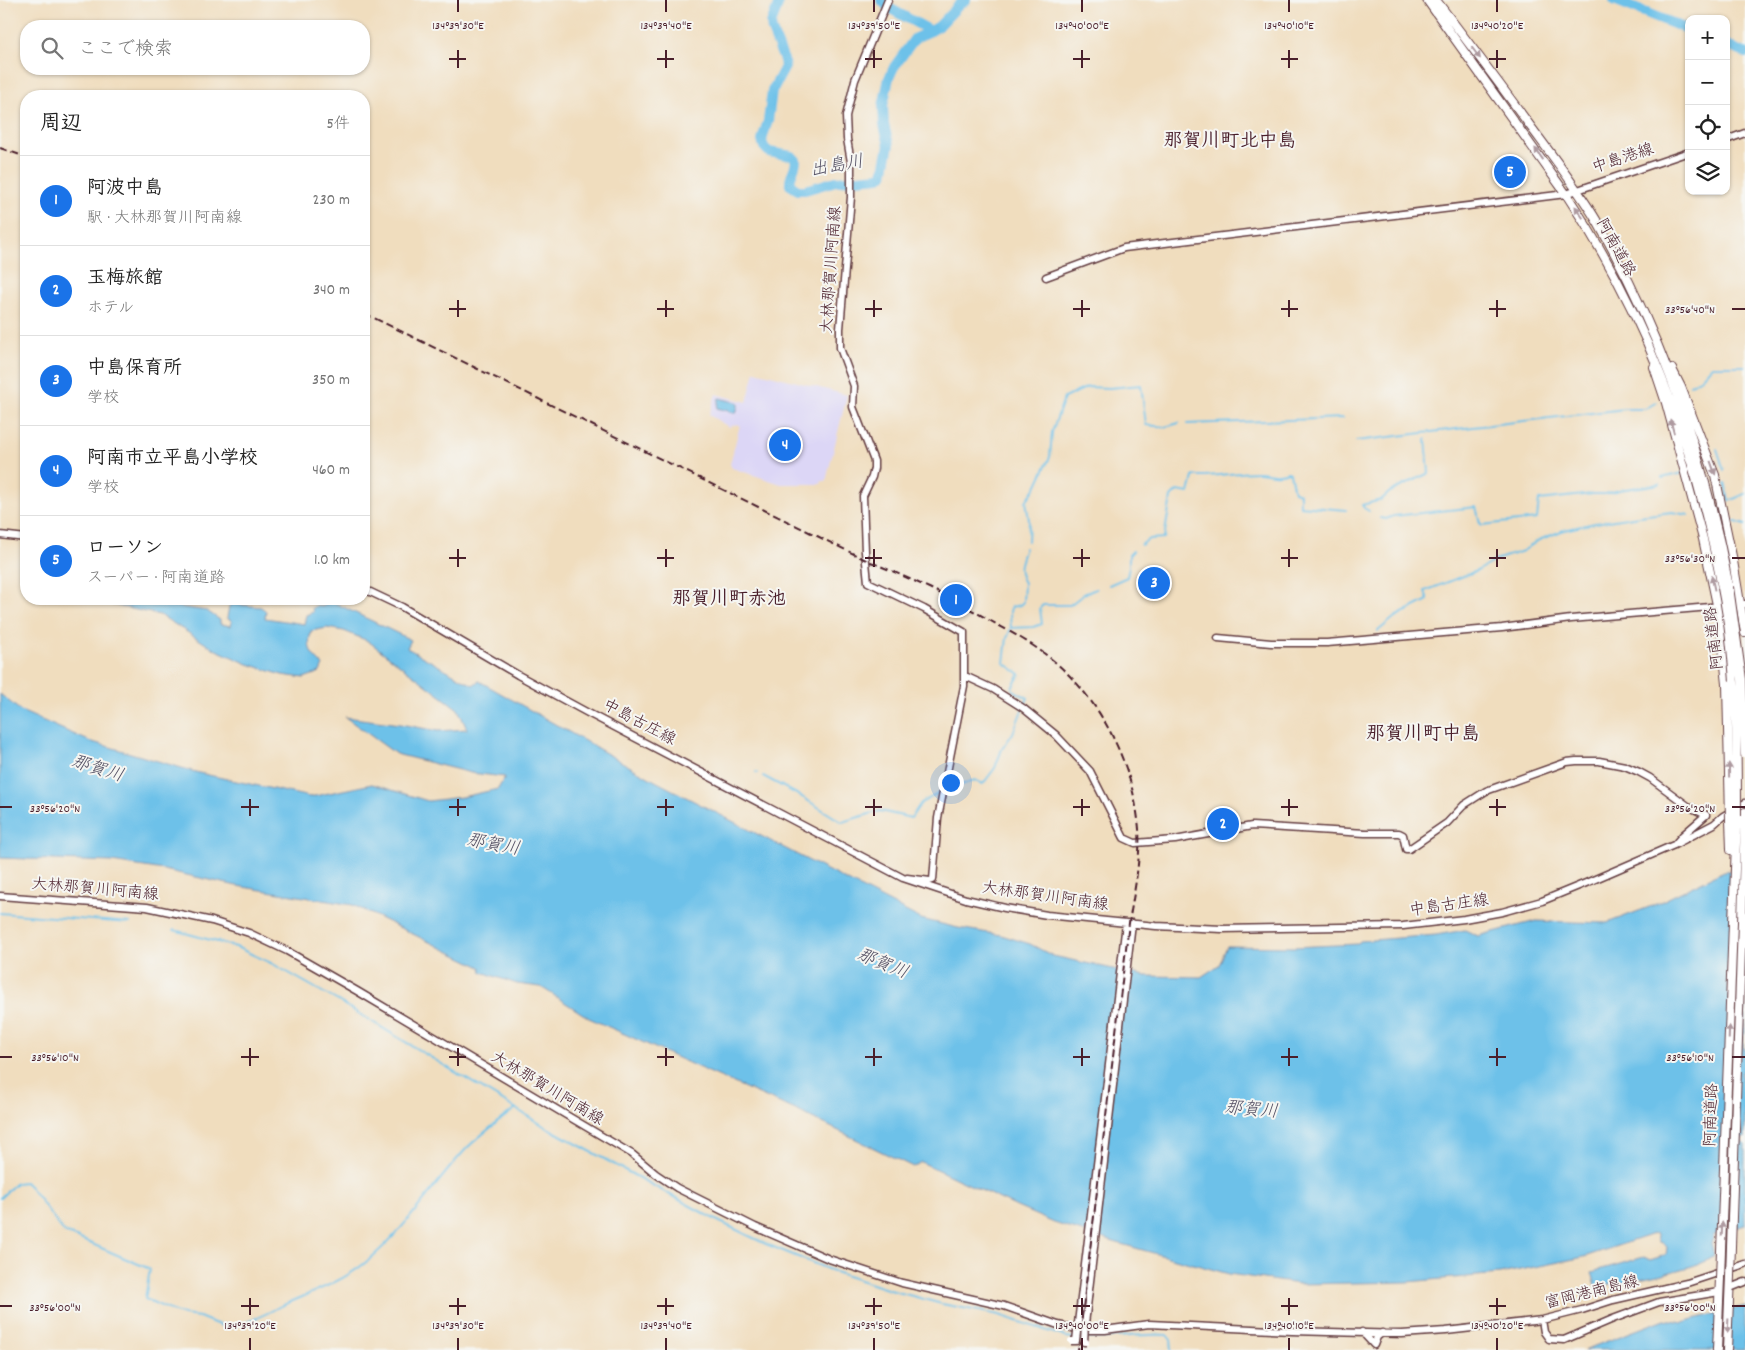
<!DOCTYPE html>
<html lang="ja">
<head>
<meta charset="utf-8">
<style>
  body { margin:0; font-family:Dekko,"Klee One",sans-serif; background:#f2f2f2; color:#222 }
  .controls { position:absolute; right:15px; top:15px; display:grid; overflow:hidden; border-radius:10px; box-shadow:0 1px 4px #0004 }
  .controls button { width:45px; height:45px; display:grid; place-items:center; padding:0; border:0; border-bottom:1px solid #e0e0e0; background:#fff; color:#222; font:25px sans-serif }
  .you { position:absolute; left:950px; top:782px; width:18px; height:18px; margin:-12px; border:4px solid #fff; border-radius:50%; background:#1a73e8; box-shadow:0 0 0 8px #1a73e833 }
  .badge { display:grid; place-items:center; width:32px; height:32px; border-radius:50%; background:#1a73e8; color:#fff; font-size:16px; font-weight:700 }
  .pin { position:absolute; translate:-50% -50%; border:2px solid #fff; box-shadow:0 1px 5px #0006 }
  .list { margin:0; padding:0; list-style:none }
  h2 { display:flex; justify-content:space-between; align-items:center; height:65px; margin:0; padding:0 20px; font-size:21px }
  h2 small { font-size:16px; font-weight:400; color:#767676 }
  .list li { display:grid; grid-template-columns:32px 1fr auto; gap:15px; align-items:center; box-sizing:border-box; height:90px; padding:0 20px; border-top:1px solid #e0e0e0 }
  .list b { display:block; font-size:19px; white-space:nowrap }
  .list p { margin:0; font-size:16px; white-space:nowrap; color:#767676 }
  .list em { font-size:16px; font-style:normal; color:#767676 }
  .icon { flex:none; width:28px; height:28px; fill:none; stroke:currentColor; stroke-width:2; stroke-linecap:round; stroke-linejoin:round }
  .map { position:relative; flex:none; width:1745px; height:1350px; overflow:hidden }
  .search { position:absolute; background:#fff; box-shadow:0 1px 4px #0004; left:20px; top:20px; width:350px; height:55px; display:flex; align-items:center; gap:12px; box-sizing:border-box; padding:0 18px; border-radius:20px; color:#767676; font-size:19px }
  .panel { position:absolute; background:#fff; box-shadow:0 1px 4px #0004; left:20px; top:90px; width:350px; height:515px; border-radius:20px }
  .map>svg:first-child { display:block }
</style>
</head>
<body>
<div class="map">
<svg width="1745" height="1350" viewBox="0 0 1745 1350">
  <rect width="100%" height="100%" fill="#f6f6f2"/>
  <filter id="ink" filterUnits="userSpaceOnUse"><feTurbulence type="fractalNoise" baseFrequency=".02" numOctaves="2"/><feDisplacementMap in="SourceGraphic" scale="10" xChannelSelector="R" yChannelSelector="G"/><feConvolveMatrix kernelMatrix="1 2 1 2 8 2 1 2 1" color-interpolation-filters="sRGB"/></filter>
  <filter id="wash" filterUnits="userSpaceOnUse"><feTurbulence type="fractalNoise" baseFrequency=".0096" numOctaves="4" result="noise"/><feDisplacementMap in="SourceGraphic" scale="20" xChannelSelector="R" yChannelSelector="G"/><feGaussianBlur stdDeviation="1.12" result="paint"/><feColorMatrix in="noise" values="0 0 0 0 0 0 0 0 0 0 0 0 0 0 0 0 0 1.4 0 .05"/><feComposite in="paint" operator="in"/></filter>
  <g filter="url(#wash)">
    <rect width="100%" height="100%" fill="#f0ddbe"/>
    <path fill="#dcd6f6" d="M755,371L847,395L826,481H822L821,484H781L732,468L730,464L740,425L737,424L729,427L709,415L716,394L747,402Z"/>
    <path fill="#6dc1e9" stroke="#5c708a" d="M719,398L739,403L736,413L717,408Z
      M94,601L149,602L207,611L220,620V624L231,626L232,621L227,618L229,606L233,604L261,607L266,611L265,618L304,624L306,615L313,612L312,608L318,605L322,607L331,601L411,640L407,648L473,685L479,681L657,782L921,919L958,928L1001,935L1030,944L1053,956L1145,976L1201,977L1219,965L1227,946L1293,947L1358,944L1360,941L1436,935L1465,930L1478,936L1536,921L1607,923L1652,906L1724,871L1745,870V1001L1743,1049L1745,1048V1071L1742,1072V1081L1745,1082V1138H1742V1143L1745,1144V1225L1714,1235L1711,1244L1714,1255C1704,1269 1617,1283 1596,1287L1592,1272L1644,1257L1650,1260L1666,1255L1667,1247L1663,1243L1659,1242L1656,1233L1584,1257L1500,1274L1407,1282L1299,1284L1229,1274L1114,1242L1054,1223L1017,1207L921,1162L913,1167L798,1111L704,1070L589,1018L541,987L517,984L482,972L481,967L353,905L237,886L164,870L112,862L0,858V694L21,711L89,741L199,773L310,797L372,784L428,801L462,797L498,789L505,777L471,773L396,754L345,717L400,724L438,731L467,729L458,709L368,641L344,631L327,628L311,631C307,649 310,653 323,665L320,672L304,678L282,675L248,664L214,649L160,615Z
      M1745,1306V1350H1584L1665,1319L1683,1322Z"/>
    <g fill="none" stroke-linecap="round" stroke-linejoin="round">
      <path stroke="#6dc1e9" stroke-width="2" d="M1690,385L1701,378L1712,366H1745
        M1187,424L1343,418
        M1356,441L1625,409H1645L1657,402
        M1717,449L1724,470
        M1662,478L1682,473
        M1725,483L1729,501L1745,494
        M1362,505L1381,500L1390,492L1429,473L1426,439
        M1362,505L1364,508L1369,511
        M1380,518L1386,519L1394,516L1476,507L1480,523L1482,525L1537,519L1539,500L1593,494H1606L1619,490L1660,484
        M1733,521L1745,525
        M1028,541L1029,520L1026,501L1036,487L1050,457L1052,432L1064,398L1088,387L1109,388L1141,385L1146,425L1165,427L1179,423
        M1141,545L1149,539L1164,538L1171,497L1177,491L1189,493L1193,477L1195,476C1216,477 1236,472 1257,472C1270,472 1275,477 1288,472L1290,473L1294,492L1300,494V506L1346,510
        M1109,585L1127,577L1129,567V555L1133,551
        M1011,628L1033,627L1042,624L1040,608L1043,605H1070L1084,594L1096,589
        M1378,631L1395,617L1428,600L1425,591L1479,570L1498,559L1523,551L1539,540L1564,530L1595,523L1639,516L1672,512L1689,515
        M1024,706L1028,698L1013,690L1012,688L1020,674L1004,663L1007,638L1011,628L1010,612L1011,607L1020,605L1023,602L1024,583C1016,569 1020,563 1025,548
        M756,772L757,773
        M763,776L802,797L842,822L880,811L911,818L921,803L939,793
        M946,790L975,780L983,784L995,768L1002,749L1013,733L1022,710
        M0,913L130,923
        M174,930L236,947L273,964L338,1001L544,1126L718,1221L766,1244L835,1272L890,1290L942,1304L999,1315L1066,1337L1074,1338
        M0,1198L16,1183L25,1182L31,1188L64,1232L150,1269L145,1299C158,1304 171,1312 184,1315C189,1316 194,1316 199,1317C208,1320 218,1326 228,1327C237,1328 268,1313 277,1308C307,1294 339,1284 365,1263C404,1232 432,1186 466,1149C481,1134 499,1121 516,1108
        M1078,1338C1109,1340 1136,1333 1167,1335L1171,1340L1172,1350"/>
      <path stroke="#6dc1e9" stroke-width="10" d="M780,0L771,24L772,31L784,60L785,67L772,91L768,121L764,133L762,141L764,147L769,152L792,156L796,160C796,169 789,175 790,185L798,190H805L836,181L879,177L883,175L889,145L884,125L883,106L889,78L894,67L915,38L931,31L939,26L960,4L966,0
        M881,0L889,8L931,31
        M1614,0L1689,30
        M1726,45L1745,53"/>
    </g>
  </g>
  <g filter="url(#ink)">
    <g fill="none" stroke-linecap="round" stroke-linejoin="round">
      <defs>
        <path id="secondary" d="M888,0L855,80L846,116L847,139L851,162V197L840,329V348L854,386L853,407L874,461V468L872,477L863,496L865,552L868,582L924,609L964,632V686L938,818L933,880L930,881L907,878
          M1726,140L1745,133
          M1046,277L1124,248L1132,247L1566,194L1689,152
          M0,535L26,538
          M364,589L402,607L518,675L588,713L903,878L966,899L1005,908L1047,915L1156,926L1222,929L1403,926L1464,919L1502,912L1542,901L1586,883L1674,845L1714,824L1723,816L1745,803
          M1218,638L1271,643H1327L1502,628L1571,619L1745,604
          M965,676L993,689L1023,708L1056,735L1090,771L1124,838L1135,843L1175,840L1252,826L1365,833H1399L1403,835L1406,849H1409L1447,823L1464,805L1486,791L1567,762L1576,761H1599L1625,766L1639,772L1650,778L1688,806L1706,815L1683,835L1676,843
          M0,896L147,907L212,921L249,933L287,951L357,991L632,1154L656,1174L677,1188L755,1227L829,1259L902,1283L1004,1306L1058,1325L1082,1330H1105L1149,1324L1292,1331L1402,1334L1446,1331L1542,1320L1582,1310L1613,1300L1687,1283L1745,1264
          M1730,1288L1745,1282
          M1542,1320L1544,1332L1549,1339L1564,1340L1613,1319L1659,1302L1719,1292
          M1078,1323L1126,923
          M1085,1324L1132,923
          M1362,1332L1374,1345L1377,1337L1382,1333"/>
        <path id="highway" d="M1427,0L1566,194C1646,314 1695,446 1722,588
          M1436,0C1468,42 1500,84 1531,127C1554,158 1578,189 1598,223C1662,336 1705,459 1729,587
          M1654,367L1666,403L1703,539L1720,619L1727,684
          M1672,369L1681,387L1715,475L1733,561L1745,633
          M1730,819L1731,850
          M1733,922L1737,816
          M1742,922L1745,812
          M1717,1350L1720,1278
          M1727,1350L1730,1276"/>
      </defs>
      <use href="#secondary" stroke="#633c41" stroke-width="9"/>
      <use href="#highway" stroke="#633c41" stroke-width="10"/>
      <use href="#secondary" stroke="#fff" stroke-width="6"/>
      <use href="#highway" stroke="#fff" stroke-width="8"/>
      <path stroke="#4a1f2b" stroke-width="2" stroke-dasharray="8 4" stroke-linecap="butt" d="M0,148L26,157
        M364,313L866,560C909,578 949,596 989,620C1005,629 1022,638 1038,649C1096,689 1133,759 1139,829C1141,860 1134,892 1129,923L1078,1350"/>
      <defs>
        <path id="secondary-bridge" d="M1085,1324L1084,1342H1086
          M1071,1341H1076L1078,1323"/>
        <path id="highway-bridge" d="M1729,587L1742,679L1745,754
          M1722,588C1737,663 1737,739 1737,816
          M1727,684L1730,819
          M1730,1276L1742,922
          M1720,1278L1733,922"/>
      </defs>
      <use href="#secondary-bridge" stroke="#633c41" stroke-width="9" stroke-linecap="butt"/>
      <use href="#highway-bridge" stroke="#633c41" stroke-width="10" stroke-linecap="butt"/>
      <use href="#secondary-bridge" stroke="#fff" stroke-width="6"/>
      <use href="#highway-bridge" stroke="#fff" stroke-width="8"/>
    </g>
    <defs><path id="oneway-solid" d="M-6-.8H1V-3.2L6.5 0L1 3.2V.8H-6Z" transform="scale(1.25)"/></defs>
    <g fill="#ae9aa0">
      <use href="#oneway-solid" transform="translate(1476 53) rotate(53)"/>
      <use href="#oneway-solid" transform="translate(1539 154) rotate(-125)"/>
      <use href="#oneway-solid" transform="translate(1579 212) rotate(-124)"/>
      <use href="#oneway-solid" transform="translate(1672 426) rotate(-105)"/>
      <use href="#oneway-solid" transform="translate(1713 468) rotate(70)"/>
      <use href="#oneway-solid" transform="translate(1713 583) rotate(-102)"/>
      <use href="#oneway-solid" transform="translate(1729 770) rotate(-91)"/>
      <use href="#oneway-solid" transform="translate(1729 1032) rotate(-88)"/>
      <use href="#oneway-solid" transform="translate(1722 1229) rotate(-88)"/>
      <use href="#oneway-solid" transform="translate(1728 1326) rotate(93)"/>
    </g>
  </g>
  <path fill="none" stroke="#4a1f2b" stroke-width="2" d="M458,0V12M666,0V12M874,0V12M1082,0V12M1289,0V12M1497,0V12M458,50V68M666,50V68M874,50V68M1082,50V68M1289,50V68M1497,50V68M449,59H466M657,59H674M865,59H882M1073,59H1090M1281,59H1298M1489,59H1506M458,300V317M666,300V317M874,300V317M1082,300V317M1289,300V317M1497,300V317M449,309H466M657,309H674M865,309H882M1073,309H1090M1281,309H1298M1489,309H1506M1732,309H1745M458,549V567M666,549V567M874,549V567M1082,549V567M1289,549V567M1497,549V567M449,558H466M657,558H674M865,558H882M1073,558H1090M1281,558H1298M1489,558H1506M1732,558H1745M250,799V816M458,799V816M666,799V816M874,799V816M1082,799V816M1289,799V816M1497,799V816M0,807H12M241,807H259M449,807H466M657,807H674M865,807H882M1073,807H1090M1281,807H1298M1489,807H1506M1732,807H1745M250,1048V1066M458,1048V1066M666,1048V1066M874,1048V1066M1082,1048V1066M1289,1048V1066M1497,1048V1066M0,1057H12M241,1057H259M449,1057H466M657,1057H674M865,1057H882M1073,1057H1090M1281,1057H1298M1489,1057H1506M1732,1057H1745M250,1298V1315M458,1298V1315M666,1298V1315M874,1298V1315M1082,1298V1315M1289,1298V1315M1497,1298V1315M0,1306H12M241,1306H259M449,1306H466M657,1306H674M865,1306H882M1073,1306H1090M1281,1306H1298M1489,1306H1506M1732,1306H1745M250,1338V1350M458,1338V1350M666,1338V1350M874,1338V1350M1082,1338V1350M1289,1338V1350M1497,1338V1350"/>
  <g text-anchor="middle" dominant-baseline="central" stroke-width="4" stroke-linejoin="round" paint-order="stroke">
    <g font-size="16" fill="#4a1f2b" stroke="#f6f6f2">
      <text transform="translate(1623 159) rotate(-18)">中島港線</text>
      <text transform="translate(1615 248) rotate(61)">阿南道路</text>
      <text transform="translate(832 270) rotate(-86)">大林那賀川阿南線</text>
      <text transform="translate(1715 638) rotate(-97)">阿南道路</text>
      <text transform="translate(639 723) rotate(28)">中島古庄線</text>
      <text transform="translate(95 890) rotate(5)">大林那賀川阿南線</text>
      <text transform="translate(1045 897) rotate(8)">大林那賀川阿南線</text>
      <text transform="translate(1449 906) rotate(-8)">中島古庄線</text>
      <text transform="translate(547 1089) rotate(31)">大林那賀川阿南線</text>
      <text transform="translate(1712 1115) rotate(-88)">阿南道路</text>
      <text transform="translate(1592 1293) rotate(-14)">富岡港南島線</text>
    </g>
    <g font-size="18" font-style="italic" fill="#545064" stroke="#f6f6f2">
      <text transform="translate(837 167) rotate(-10)">出島川</text>
      <text transform="translate(97 770) rotate(17)">那賀川</text>
      <text transform="translate(493 846) rotate(10)">那賀川</text>
      <text transform="translate(882 965) rotate(22)">那賀川</text>
      <text transform="translate(1251 1111) rotate(5)">那賀川</text>
    </g>
    <g font-size="19" font-weight="bold" fill="#4a1f2b" stroke="#f6f6f2">
      <text x="1230" y="142">那賀川町北中島</text>
      <text x="729" y="600">那賀川町赤池</text>
      <text x="1423" y="735">那賀川町中島</text>
    </g>
  </g>
  <g font-size="12" text-anchor="middle" fill="#4a1f2b" stroke="#f6f6f2" stroke-width="4" stroke-linejoin="round" paint-order="stroke">
    <text x="458" y="29">134°39'30"E</text>
    <text x="666" y="29">134°39'40"E</text>
    <text x="874" y="29">134°39'50"E</text>
    <text x="1082" y="29">134°40'00"E</text>
    <text x="1289" y="29">134°40'10"E</text>
    <text x="1497" y="29">134°40'20"E</text>
    <text x="1690" y="313">33°56'40"N</text>
    <text x="1690" y="562">33°56'30"N</text>
    <text x="55" y="812">33°56'20"N</text>
    <text x="1690" y="812">33°56'20"N</text>
    <text x="55" y="1061">33°56'10"N</text>
    <text x="1690" y="1061">33°56'10"N</text>
    <text x="55" y="1311">33°56'00"N</text>
    <text x="1690" y="1311">33°56'00"N</text>
    <text x="250" y="1329">134°39'20"E</text>
    <text x="458" y="1329">134°39'30"E</text>
    <text x="666" y="1329">134°39'40"E</text>
    <text x="874" y="1329">134°39'50"E</text>
    <text x="1082" y="1329">134°40'00"E</text>
    <text x="1289" y="1329">134°40'10"E</text>
    <text x="1497" y="1329">134°40'20"E</text>
  </g>
</svg>
<div class="controls">
<button>+</button>
<button>−</button>
<button><svg class="icon" aria-label="locate" viewBox="0 0 24 24"><circle cx="12" cy="12" r="6"/><path d="M12 2v4M12 18v4M2 12h4M18 12h4"/></svg></button>
<button><svg class="icon" aria-label="layers" viewBox="0 0 24 24"><path d="M12 4l9 5-9 5-9-5zM3 14l9 5 9-5"/></svg></button>
</div>
<div class="you"></div>
<div class="pin badge" style="left:956px;top:600px">1</div>
<div class="pin badge" style="left:1223px;top:824px">2</div>
<div class="pin badge" style="left:1154px;top:583px">3</div>
<div class="pin badge" style="left:785px;top:445px">4</div>
<div class="pin badge" style="left:1510px;top:172px">5</div>
<div class="search"><svg class="icon" aria-label="search" viewBox="0 0 24 24"><circle cx="10" cy="10" r="6"/><path d="M15 15l6 6"/></svg>ここで検索</div>
<section class="panel">
<h2>周辺<small>5件</small></h2>
<ul class="list">
<li><span class="badge">1</span><div><b>阿波中島</b><p>駅 · 大林那賀川阿南線</p></div><em>230 m</em></li>
<li><span class="badge">2</span><div><b>玉梅旅館</b><p>ホテル</p></div><em>340 m</em></li>
<li><span class="badge">3</span><div><b>中島保育所</b><p>学校</p></div><em>350 m</em></li>
<li><span class="badge">4</span><div><b>阿南市立平島小学校</b><p>学校</p></div><em>460 m</em></li>
<li><span class="badge">5</span><div><b>ローソン</b><p>スーパー · 阿南道路</p></div><em>1.0 km</em></li>
</ul>
</section>
</div>
</body>
</html>
